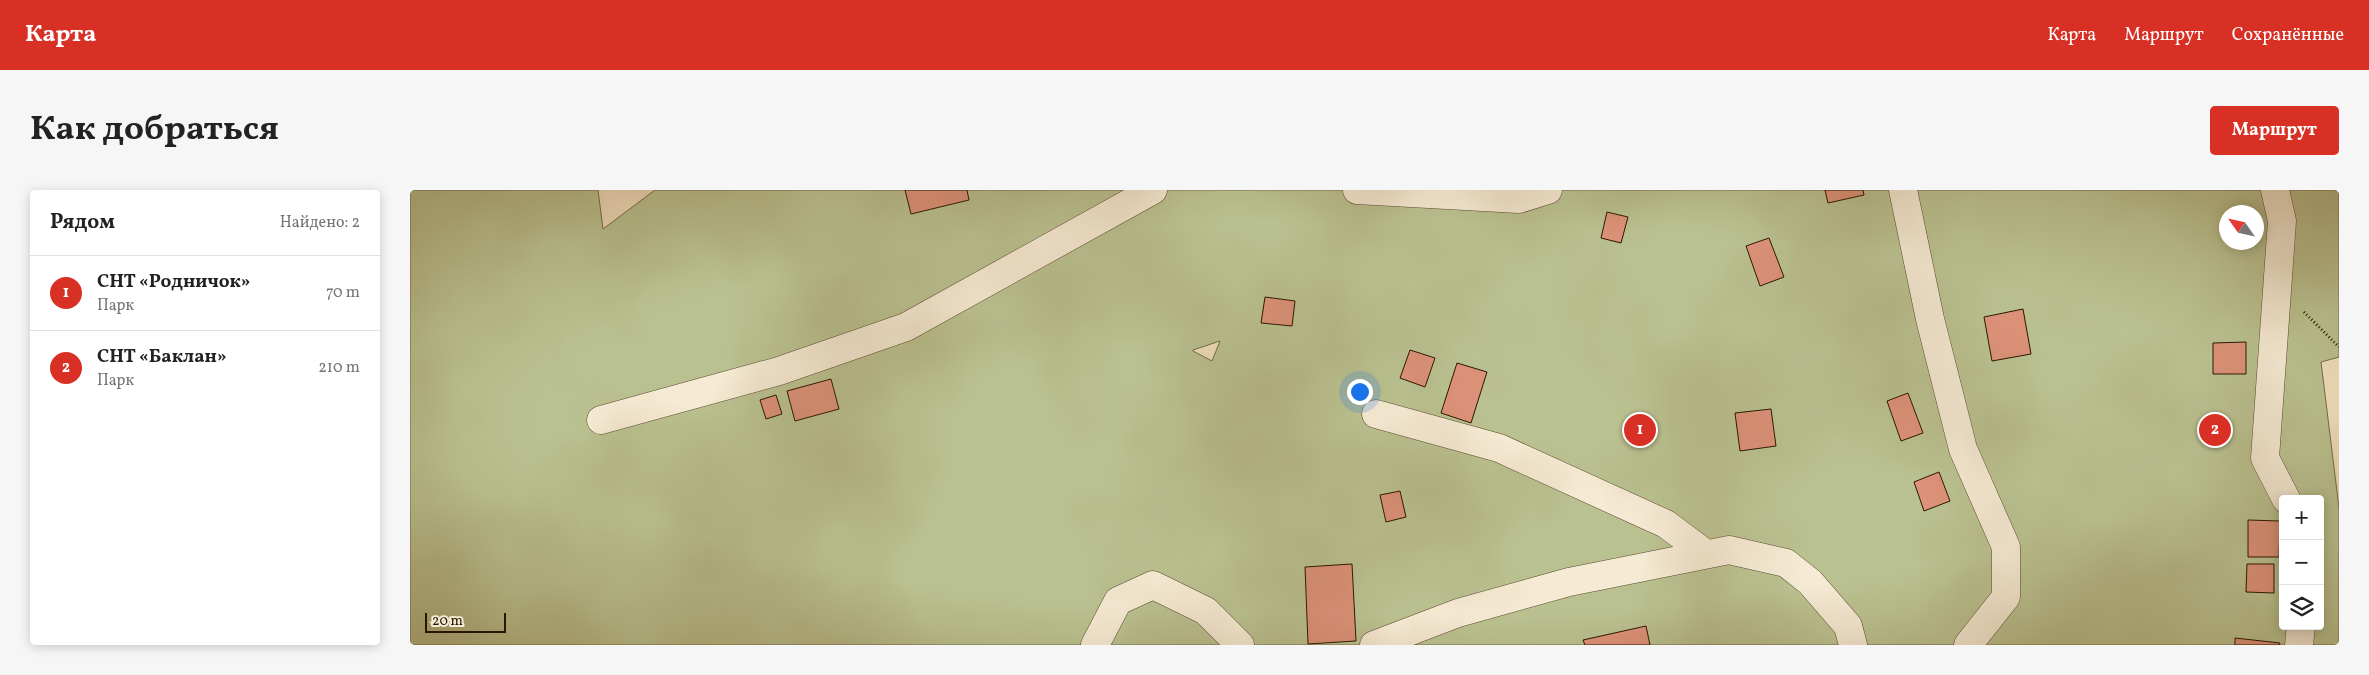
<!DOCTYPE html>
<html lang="ru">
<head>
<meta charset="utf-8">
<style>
  body { margin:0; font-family:Vollkorn,serif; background:#f6f6f6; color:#222 }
  .controls { position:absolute; right:15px; bottom:15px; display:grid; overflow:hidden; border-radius:5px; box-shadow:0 2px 12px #0003 }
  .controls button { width:45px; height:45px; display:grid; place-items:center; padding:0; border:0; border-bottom:1px solid #e0e0e0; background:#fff; color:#222; font:25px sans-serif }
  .compass { position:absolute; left:1809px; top:15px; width:45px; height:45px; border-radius:50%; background:#fff; box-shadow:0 2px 12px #0003; rotate:304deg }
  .scale { position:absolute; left:15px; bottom:12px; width:81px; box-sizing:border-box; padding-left:5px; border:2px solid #291600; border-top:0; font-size:14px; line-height:18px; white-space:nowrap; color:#291600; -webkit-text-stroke:4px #f5ead3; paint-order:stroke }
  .you { position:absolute; left:949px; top:201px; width:18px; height:18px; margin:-12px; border:4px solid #fff; border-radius:50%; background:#1a73e8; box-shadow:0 0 0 8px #1a73e833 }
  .badge { display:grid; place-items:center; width:32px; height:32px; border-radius:50%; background:#d93025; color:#fff; font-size:16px; font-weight:700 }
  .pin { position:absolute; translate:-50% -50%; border:2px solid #fff; box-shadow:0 1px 5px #0006 }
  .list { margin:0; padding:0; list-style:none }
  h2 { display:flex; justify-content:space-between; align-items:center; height:65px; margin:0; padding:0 20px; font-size:21px }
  h2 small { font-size:16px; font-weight:400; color:#767676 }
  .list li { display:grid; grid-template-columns:32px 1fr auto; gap:15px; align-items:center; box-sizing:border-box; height:75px; padding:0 20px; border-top:1px solid #e0e0e0 }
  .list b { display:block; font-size:19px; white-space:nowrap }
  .list p { margin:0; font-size:16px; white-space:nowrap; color:#767676 }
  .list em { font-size:16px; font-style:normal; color:#767676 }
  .icon { flex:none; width:28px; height:28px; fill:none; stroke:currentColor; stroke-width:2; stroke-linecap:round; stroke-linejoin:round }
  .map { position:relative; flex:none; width:1929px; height:455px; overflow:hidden; border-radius:5px }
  header { display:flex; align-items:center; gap:30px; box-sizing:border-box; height:70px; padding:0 25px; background:#d93025; color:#fff }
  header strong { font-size:24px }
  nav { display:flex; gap:28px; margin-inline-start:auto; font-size:18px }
  .intro { display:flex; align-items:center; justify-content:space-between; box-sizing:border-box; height:120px; padding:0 30px }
  h1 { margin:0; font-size:35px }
  .button { padding:12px 22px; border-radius:5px; background:#d93025; color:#fff; font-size:18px; font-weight:700 }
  main { display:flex; gap:30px; padding:0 30px }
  aside { flex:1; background:#fff; border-radius:5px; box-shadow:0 2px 12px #0003 }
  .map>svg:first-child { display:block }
</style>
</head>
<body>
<header>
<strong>Карта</strong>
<nav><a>Карта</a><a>Маршрут</a><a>Сохранённые</a></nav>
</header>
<div class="intro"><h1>Как добраться</h1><a class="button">Маршрут</a></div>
<main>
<aside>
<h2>Рядом<small>Найдено: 2</small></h2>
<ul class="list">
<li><span class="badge">1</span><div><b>СНТ «Родничок»</b><p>Парк</p></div><em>70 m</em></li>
<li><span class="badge">2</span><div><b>СНТ «Баклан»</b><p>Парк</p></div><em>210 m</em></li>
</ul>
</aside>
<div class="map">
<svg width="1929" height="455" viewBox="0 0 1929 455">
  <rect width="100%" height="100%" fill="#f0debc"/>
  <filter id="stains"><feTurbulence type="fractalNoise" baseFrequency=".004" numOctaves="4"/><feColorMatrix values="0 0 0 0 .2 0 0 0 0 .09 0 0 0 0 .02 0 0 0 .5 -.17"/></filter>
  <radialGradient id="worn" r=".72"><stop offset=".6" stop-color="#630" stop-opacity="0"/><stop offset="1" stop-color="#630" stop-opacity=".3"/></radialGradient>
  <path fill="#bac190" stroke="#726c48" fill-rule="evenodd" d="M0,0H188L193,39L245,0H1929V167L1911,172L1929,318V455H0ZM1816,22H1846V52H1816ZM810,151L802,171L783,161V160ZM1873,309H1910V436H1873Z"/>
  <path fill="#dc9279" stroke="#291600" d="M495,0H557L559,10L501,24Z
    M1415,0H1453L1454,5L1418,13Z
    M1197,22L1218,27L1211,53L1191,48Z
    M1359,48L1374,87L1350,96L1336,56Z
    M855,107L885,111L882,136L851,133Z
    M1613,119L1621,164L1582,171L1574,127Z
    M1836,152V184H1803V153Z
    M1000,160L1025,168L1015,197L990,188Z
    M1047,173L1077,182L1061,233L1031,223Z
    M421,189L429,219L385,231L377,201Z
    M1498,203L1513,243L1491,251L1477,211Z
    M366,205L372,224L356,229L350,210Z
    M1361,219L1366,256L1330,261L1325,223Z
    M1529,282L1540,311L1514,321L1504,292Z
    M990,301L996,327L976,332L970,305Z
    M1838,330L1870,331L1869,367H1838Z
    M942,374L946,451L898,454L895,377Z
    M1837,374H1864V403L1836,402Z
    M1236,436L1240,455H1175L1173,450Z
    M1825,448L1870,453L1869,455H1825Z"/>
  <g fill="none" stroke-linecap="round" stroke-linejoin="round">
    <defs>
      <path id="minor" d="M947,0L1109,9L1138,0
        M1493,0L1520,129L1553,259L1596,357V407L1558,455
        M1865,0L1872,31L1855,268L1876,309
        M966,224L1089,258L1256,334L1296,364
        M191,230L369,181L496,137L743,0
        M685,455L708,411L743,395L796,421L830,455
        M964,455L1048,423L1159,392L1319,360L1376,373L1400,392L1438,436L1443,455
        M1889,455L1891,436"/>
    </defs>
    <use href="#minor" stroke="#5b482f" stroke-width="29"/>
    <path stroke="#291600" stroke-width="3" stroke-dasharray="1 2.5" stroke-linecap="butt" d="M1894,122L1929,157"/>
    <use href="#minor" stroke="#f5ead3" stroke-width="28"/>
  </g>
  <rect width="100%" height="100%" filter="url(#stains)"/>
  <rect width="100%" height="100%" fill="url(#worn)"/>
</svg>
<div class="controls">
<button>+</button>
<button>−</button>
<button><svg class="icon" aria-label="layers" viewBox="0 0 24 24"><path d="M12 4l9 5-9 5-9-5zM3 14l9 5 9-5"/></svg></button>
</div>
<svg class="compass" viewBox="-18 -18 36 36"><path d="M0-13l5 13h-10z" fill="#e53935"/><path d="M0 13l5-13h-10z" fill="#767676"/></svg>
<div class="scale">20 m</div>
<div class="you"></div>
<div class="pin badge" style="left:1230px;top:240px">1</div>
<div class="pin badge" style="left:1805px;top:240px">2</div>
</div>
</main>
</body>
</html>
